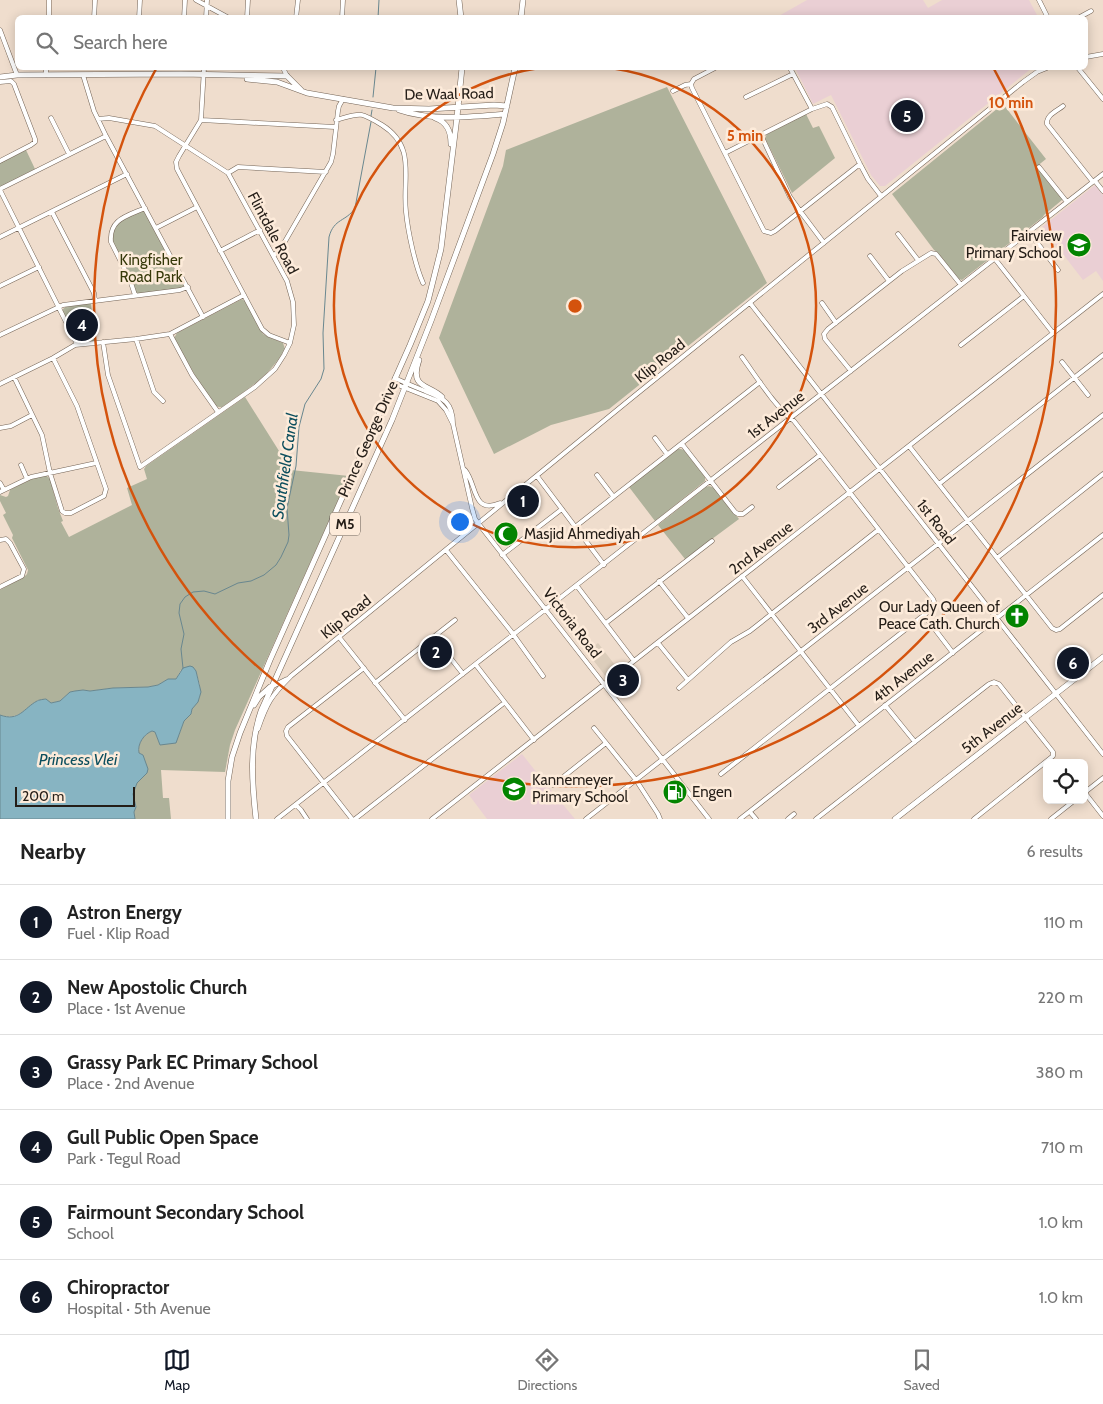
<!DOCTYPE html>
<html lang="en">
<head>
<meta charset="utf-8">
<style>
  body { margin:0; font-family:Cabin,sans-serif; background:#f6f6f6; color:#222 }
  .controls { position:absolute; right:15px; bottom:15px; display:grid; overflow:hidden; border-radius:8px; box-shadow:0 2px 12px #0003 }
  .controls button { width:45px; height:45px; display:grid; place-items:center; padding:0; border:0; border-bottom:1px solid #e0e0e0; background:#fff; color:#222; font:25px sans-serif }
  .scale { position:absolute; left:15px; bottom:12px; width:120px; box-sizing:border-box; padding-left:5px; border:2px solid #241d17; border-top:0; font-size:14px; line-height:18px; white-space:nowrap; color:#241d17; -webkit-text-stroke:4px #fdebda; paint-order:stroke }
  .you { position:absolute; left:459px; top:521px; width:18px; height:18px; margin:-12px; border:4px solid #fff; border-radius:50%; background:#1a73e8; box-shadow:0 0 0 8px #1a73e833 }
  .badge { display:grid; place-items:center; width:32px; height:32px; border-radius:50%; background:#111827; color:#fff; font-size:16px; font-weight:700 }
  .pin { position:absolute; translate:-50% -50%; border:2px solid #fff; box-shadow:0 1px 5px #0006 }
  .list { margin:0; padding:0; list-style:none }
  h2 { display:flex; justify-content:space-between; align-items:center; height:65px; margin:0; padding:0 20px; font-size:21px }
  h2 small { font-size:16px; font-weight:400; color:#767676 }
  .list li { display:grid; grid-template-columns:32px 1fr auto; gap:15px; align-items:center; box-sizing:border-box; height:75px; padding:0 20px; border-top:1px solid #e0e0e0 }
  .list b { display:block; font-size:19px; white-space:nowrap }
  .list p { margin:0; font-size:16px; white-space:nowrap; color:#767676 }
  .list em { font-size:16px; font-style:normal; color:#767676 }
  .icon { flex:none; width:28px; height:28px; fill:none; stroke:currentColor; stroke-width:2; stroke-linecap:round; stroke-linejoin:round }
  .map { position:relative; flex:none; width:1103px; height:819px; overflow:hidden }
  .search { position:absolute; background:#fff; box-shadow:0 2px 12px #0003; left:15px; right:15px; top:15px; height:55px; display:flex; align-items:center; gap:12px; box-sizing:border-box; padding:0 18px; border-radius:8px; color:#767676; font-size:19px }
  .sheet { height:515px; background:#fff }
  nav { display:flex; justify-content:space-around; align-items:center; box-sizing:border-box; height:70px; border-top:1px solid #e0e0e0; background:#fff; font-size:14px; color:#767676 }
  nav a { display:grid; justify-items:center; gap:2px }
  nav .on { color:#111827 }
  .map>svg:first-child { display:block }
</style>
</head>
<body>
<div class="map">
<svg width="1103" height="819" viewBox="0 0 1103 819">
  <rect width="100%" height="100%" fill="#efddcd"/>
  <path fill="#dccdbb" d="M598,643L618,669L607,678L587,652Z"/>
  <path fill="#eacfd4" d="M807,0H923L928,8L942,0H1029L1038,17H777Z
    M795,68H1032L885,186H880L871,175L831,95L813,104Z
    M1095,185L1103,195V281L1096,271L1083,280L1042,227Z
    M522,754L545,783L575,819H487L469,795Z"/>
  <path fill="#afb29b" d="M667,87L767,283L609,409L551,425L494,454L439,338L503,166L506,150Z
    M1003,104L1046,159L1036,167L1039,171H1041L1063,199L1062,200L1044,215L1043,217L962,280L959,279L937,252L934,250L892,194Z
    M806,114L813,128L819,126L835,158L792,193L765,138L767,134Z
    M26,150L35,169L0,187V163Z
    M145,208L188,287L135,295L110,236L114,225Z
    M242,299L246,302L263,334L269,337L283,343L285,349C269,377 248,389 222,407H219L215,406L197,379L174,338L177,333Z
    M91,303L95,341L82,342L77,340L63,312V309L67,306Z
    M245,397L291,470L349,476L235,730L230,745L225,772L161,770L163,798H169L171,819H135L134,812L136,807L133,794L137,783L147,773L143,755L139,753C137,744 144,734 152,731L155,732L160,745L179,735L184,721L191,714L192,709L200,697V686L196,671L181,670L176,679H168L158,685L148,687L113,688L90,691L83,690L70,692L60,701L51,703L38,700C26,710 15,721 0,715V590L24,577L27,574L28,570L12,538L13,535L3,515L6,513L0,501V495L6,497L8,496L10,490C18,486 39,474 47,476C48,477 49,478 50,479L58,508L63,521L61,522L69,537L132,505L127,488L147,479L144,469L146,466Z
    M678,449H681L684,450L705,477V481L655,521L629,487Z
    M709,486L715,488L739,519L685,559L658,525L706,487Z"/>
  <path fill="#87b4c2" stroke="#69878f" d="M190,666L193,667L196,671L201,692L198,702L192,709L191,714L184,721L176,743L160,745L155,732L152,731C144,734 137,744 139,753L143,755L148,769L147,773L137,783L133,794L136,807L134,812L135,819H0V715C19,722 24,708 37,701C38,700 45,699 46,699L51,703L60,701L70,692L75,691L83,690L90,691L113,688L148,687L158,685L168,679H176L183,668Z"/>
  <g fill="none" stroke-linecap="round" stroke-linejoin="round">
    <path stroke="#69878f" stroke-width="1" d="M378,18L379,0
      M373,97L376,68
      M371,116L372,110
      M183,668L181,649L184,634L179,613L180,604L185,597L193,592L204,591L215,594L238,583L251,581L264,575L276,565L281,557L288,542L289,535L287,508L296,466L299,427L305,404L321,379L324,369L323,333L329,237C334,218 346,222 355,208L371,122"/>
    <defs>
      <path id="minor" d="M196,0L229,18
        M1039,0L1048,18
        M49,18V0
        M94,18L95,0
        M139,18L140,0
        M184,18L185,0
        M206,18L207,0
        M247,18L248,0
        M296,18L298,0
        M342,18L343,0
        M1078,18L1091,11
        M0,30L17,75
        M1086,57L1103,54
        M204,68L201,120L179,156L176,162L177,169L262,329L269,335L290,343
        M283,68L287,76
        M790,68L812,109
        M1078,68L1103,99
        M46,75V68
        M83,75L94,111L106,136L203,317
        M0,82L11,81L14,84L35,139V142L31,145L0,161
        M691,84L692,88L764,231L771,233L775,231L860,164
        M673,91L685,85L691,84L694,79L715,68
        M746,97L793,74
        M1063,106C1057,111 1046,115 1047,124L1093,182
        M51,118L69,154
        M98,119L109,118L155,126L228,173L287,281L293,302L294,325L290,343L284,355L275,369L255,387L140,467L108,375L103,342
        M201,120L335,127
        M336,120C361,113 359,111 382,125C417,147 402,178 406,212C408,232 415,265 423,283
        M761,135L790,197L800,211L824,243
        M725,153L812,109L827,104L832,107L860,164L868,179L881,196
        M1039,167L1067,202
        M228,173L238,167L326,172
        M1095,181L1103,191
        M0,189L106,136
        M0,190L77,344
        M52,212L94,293L95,301
        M156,228L197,207
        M1029,232L1058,270
        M898,234L918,260
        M0,237L127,174
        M220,251L260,230
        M274,255L280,250L331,162L333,154L338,111L339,106L343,99
        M870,256L889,281
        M995,259L1053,333
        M0,286L39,267
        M135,295L130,280L111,242C109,219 127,216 145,208
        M750,303L1103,754
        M822,303L836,323
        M170,334L192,375L218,412
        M0,335L63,305L180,290L188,287
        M136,339L154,392L163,401
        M961,345L1024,296
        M1062,362L1088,395
        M851,371L825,339L824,334L828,329L902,271L931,253L936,254L961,285
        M14,377L42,435L50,473L62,511L65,513H71L104,496L106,489L77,406L53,358
        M395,378C405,383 415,387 425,391C444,398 453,403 453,424L472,508L475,519L478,523L709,819
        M393,383L438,401L446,410L452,422
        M0,384L53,358L75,345L136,339L170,334L244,295
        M0,428L11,426L32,415
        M655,438L667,454
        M682,444L735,512L738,514H743L752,507
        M909,446L1052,628L1056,630L1060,629L1103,595
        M21,465L27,479
        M465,470C477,484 472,515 500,503
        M597,475L613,496
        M537,476L604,565
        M0,483L4,490
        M939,484L1103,355
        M779,487L820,455
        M0,492L31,477L96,463
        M575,527L760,382
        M0,540L6,539L10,543L24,569L22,576L0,587
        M446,550L510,630L543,676
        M502,555L562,509
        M997,558L1103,474
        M742,576L859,726
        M659,581L688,618
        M577,586L634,661
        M924,615L953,653
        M606,623L712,541
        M339,637L405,720
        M434,637L463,674
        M658,643L688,680
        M476,665L534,740
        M375,683L455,620
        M273,686L287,679
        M679,688L731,642L750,631L878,530
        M885,705L915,742
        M594,728L636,780L658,814L660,819
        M258,729C267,703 271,696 291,676L633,397L1023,82L1037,72L1047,68
        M721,774L924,615L933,608L935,604L933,599L794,421C775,407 756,376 742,357
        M553,785L606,743
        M1084,793L1103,778
        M1085,793L1103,816
        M296,805L301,810L307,819
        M750,812L756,819
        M277,819L1103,174
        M352,819L287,736L286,731L288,727L364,668
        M355,819L504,703
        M432,819L1103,294
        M586,819L1103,415
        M740,819L1103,535
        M788,819L794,814
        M816,819L989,684L994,682L999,684L1053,752V756L974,819
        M1051,819L1075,800"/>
      <path id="major" d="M459,0L461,18
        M521,18L523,0
        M287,76L301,90
        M0,77L17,75L181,74L287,76
        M247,79L277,82L307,93L393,108L429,109L494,105L507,106
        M399,110C430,121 472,117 505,114
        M435,118C447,122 451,131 451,144
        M419,360C409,389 429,384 442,397
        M254,705L259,697L270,687
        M228,819V781L232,757L240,733L270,660L410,345L428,301L441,249L457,117L462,68
        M256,819C252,783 249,746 261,711L392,420L431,321L493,154L503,123L515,68
        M895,819L1103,657"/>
    </defs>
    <use href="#minor" stroke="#746456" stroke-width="5"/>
    <use href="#major" stroke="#746456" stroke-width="6"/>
    <use href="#minor" stroke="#fff" stroke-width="4"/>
    <use href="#major" stroke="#fff" stroke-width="5"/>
  </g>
  <g fill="none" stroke="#d4530d" stroke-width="2.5">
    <path d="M611 68A241 241 0 1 1 539 68"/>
    <path d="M994 69A481 481 0 1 1 156 69"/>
  </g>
  <defs>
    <symbol id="school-disc" viewBox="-11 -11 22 22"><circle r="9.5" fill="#038400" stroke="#fdebda"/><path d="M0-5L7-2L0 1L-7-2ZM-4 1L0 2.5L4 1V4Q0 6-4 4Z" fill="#fff"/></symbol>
    <symbol id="mosque-disc" viewBox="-11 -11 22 22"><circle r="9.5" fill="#038400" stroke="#fdebda"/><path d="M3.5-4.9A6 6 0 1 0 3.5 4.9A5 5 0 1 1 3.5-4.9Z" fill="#fff"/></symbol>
    <symbol id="church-disc" viewBox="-11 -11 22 22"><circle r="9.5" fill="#038400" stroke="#fdebda"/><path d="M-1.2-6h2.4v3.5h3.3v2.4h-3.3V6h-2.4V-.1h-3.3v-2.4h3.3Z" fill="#fff"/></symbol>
    <symbol id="fuel-disc" viewBox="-11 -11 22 22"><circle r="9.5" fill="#038400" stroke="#fdebda"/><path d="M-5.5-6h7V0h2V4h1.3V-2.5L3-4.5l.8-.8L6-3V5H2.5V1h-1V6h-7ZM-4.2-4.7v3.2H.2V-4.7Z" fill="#fff"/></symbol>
  </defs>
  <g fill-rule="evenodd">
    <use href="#school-disc" x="1065" y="231" width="28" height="28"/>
    <use href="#mosque-disc" x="492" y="520" width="28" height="28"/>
    <use href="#church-disc" x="1003" y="602" width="28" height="28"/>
    <use href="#school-disc" x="500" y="775" width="28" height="28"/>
    <use href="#fuel-disc" x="661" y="778" width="28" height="28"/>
  </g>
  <g text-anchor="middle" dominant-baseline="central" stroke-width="5" stroke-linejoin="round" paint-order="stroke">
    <rect fill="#fdebda" stroke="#655b52" stroke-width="1" x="330" y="512.5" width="30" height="23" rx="4"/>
    <g font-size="14" font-weight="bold" fill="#241d17">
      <text x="345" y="524">M5</text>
    </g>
    <g font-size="15" fill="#241d17" stroke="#fdebda">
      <text transform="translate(449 94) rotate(-1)">De Waal Road</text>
      <text transform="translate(273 233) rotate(62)">Flintdale Road</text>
      <text transform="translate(660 361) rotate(-39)">Klip Road</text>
      <text transform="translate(776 415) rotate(-38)">1st Avenue</text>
      <text transform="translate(368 439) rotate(-66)">Prince George Drive</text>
      <text transform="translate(936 522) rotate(52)">1st Road</text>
      <text transform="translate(761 548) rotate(-38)">2nd Avenue</text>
      <text transform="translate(838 608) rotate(-38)">3rd Avenue</text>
      <text transform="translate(346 617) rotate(-39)">Klip Road</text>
      <text transform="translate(572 623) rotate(52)">Victoria Road</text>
      <text transform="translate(903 677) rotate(-38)">4th Avenue</text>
      <text transform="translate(992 728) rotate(-38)">5th Avenue</text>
    </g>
    <g font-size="15" fill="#241d17" stroke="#fdebda" text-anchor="start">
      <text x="1062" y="236" text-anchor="end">Fairview<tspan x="1062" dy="17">Primary School</tspan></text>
      <text x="524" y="534">Masjid Ahmediyah</text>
      <text x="1000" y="607" text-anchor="end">Our Lady Queen of<tspan x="1000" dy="17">Peace Cath. Church</tspan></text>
      <text x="532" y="780">Kannemeyer<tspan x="532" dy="17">Primary School</tspan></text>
      <text x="692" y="792">Engen</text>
    </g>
    <g font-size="15" fill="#353809" stroke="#fdebda">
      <text x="151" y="260">Kingfisher<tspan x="151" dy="17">Road Park</tspan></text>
    </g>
    <g font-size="16" font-style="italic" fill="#0c4e5d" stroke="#fdebda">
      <text transform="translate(285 466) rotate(-82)">Southfield Canal</text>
      <text x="78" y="759">Princess Vlei</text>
    </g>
  </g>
  <circle cx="575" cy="306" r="8" fill="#d4530d" stroke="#fdebda" stroke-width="2.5"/>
  <g font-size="15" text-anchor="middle" font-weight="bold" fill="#d4530d" stroke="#fdebda" stroke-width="5" stroke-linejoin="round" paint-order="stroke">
    <text x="1011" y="108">10 min</text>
    <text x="745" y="141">5 min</text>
  </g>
</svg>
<div class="controls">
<button><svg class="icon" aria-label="locate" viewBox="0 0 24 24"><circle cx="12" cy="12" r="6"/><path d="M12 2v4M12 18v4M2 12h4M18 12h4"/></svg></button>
</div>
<div class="scale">200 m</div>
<div class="you"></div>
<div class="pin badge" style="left:523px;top:501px">1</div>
<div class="pin badge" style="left:436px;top:652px">2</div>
<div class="pin badge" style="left:623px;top:680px">3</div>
<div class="pin badge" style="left:82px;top:325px">4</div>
<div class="pin badge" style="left:907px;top:116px">5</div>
<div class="pin badge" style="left:1073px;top:663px">6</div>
<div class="search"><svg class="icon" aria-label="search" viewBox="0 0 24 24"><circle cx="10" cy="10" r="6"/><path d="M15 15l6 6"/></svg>Search here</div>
</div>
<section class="sheet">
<h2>Nearby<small>6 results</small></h2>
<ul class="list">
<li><span class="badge">1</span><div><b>Astron Energy</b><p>Fuel · Klip Road</p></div><em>110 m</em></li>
<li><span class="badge">2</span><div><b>New Apostolic Church</b><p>Place · 1st Avenue</p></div><em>220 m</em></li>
<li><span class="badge">3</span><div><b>Grassy Park EC Primary School</b><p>Place · 2nd Avenue</p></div><em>380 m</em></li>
<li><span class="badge">4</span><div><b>Gull Public Open Space</b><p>Park · Tegul Road</p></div><em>710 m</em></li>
<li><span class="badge">5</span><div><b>Fairmount Secondary School</b><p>School</p></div><em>1.0 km</em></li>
<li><span class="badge">6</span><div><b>Chiropractor</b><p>Hospital · 5th Avenue</p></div><em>1.0 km</em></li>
</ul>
</section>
<nav>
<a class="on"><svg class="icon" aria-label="map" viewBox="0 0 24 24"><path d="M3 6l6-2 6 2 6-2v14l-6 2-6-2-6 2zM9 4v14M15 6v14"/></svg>Map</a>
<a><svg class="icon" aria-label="directions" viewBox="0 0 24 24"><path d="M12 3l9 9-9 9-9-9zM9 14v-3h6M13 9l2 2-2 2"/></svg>Directions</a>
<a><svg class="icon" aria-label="saved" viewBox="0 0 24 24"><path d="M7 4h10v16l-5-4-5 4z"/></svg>Saved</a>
</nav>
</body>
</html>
